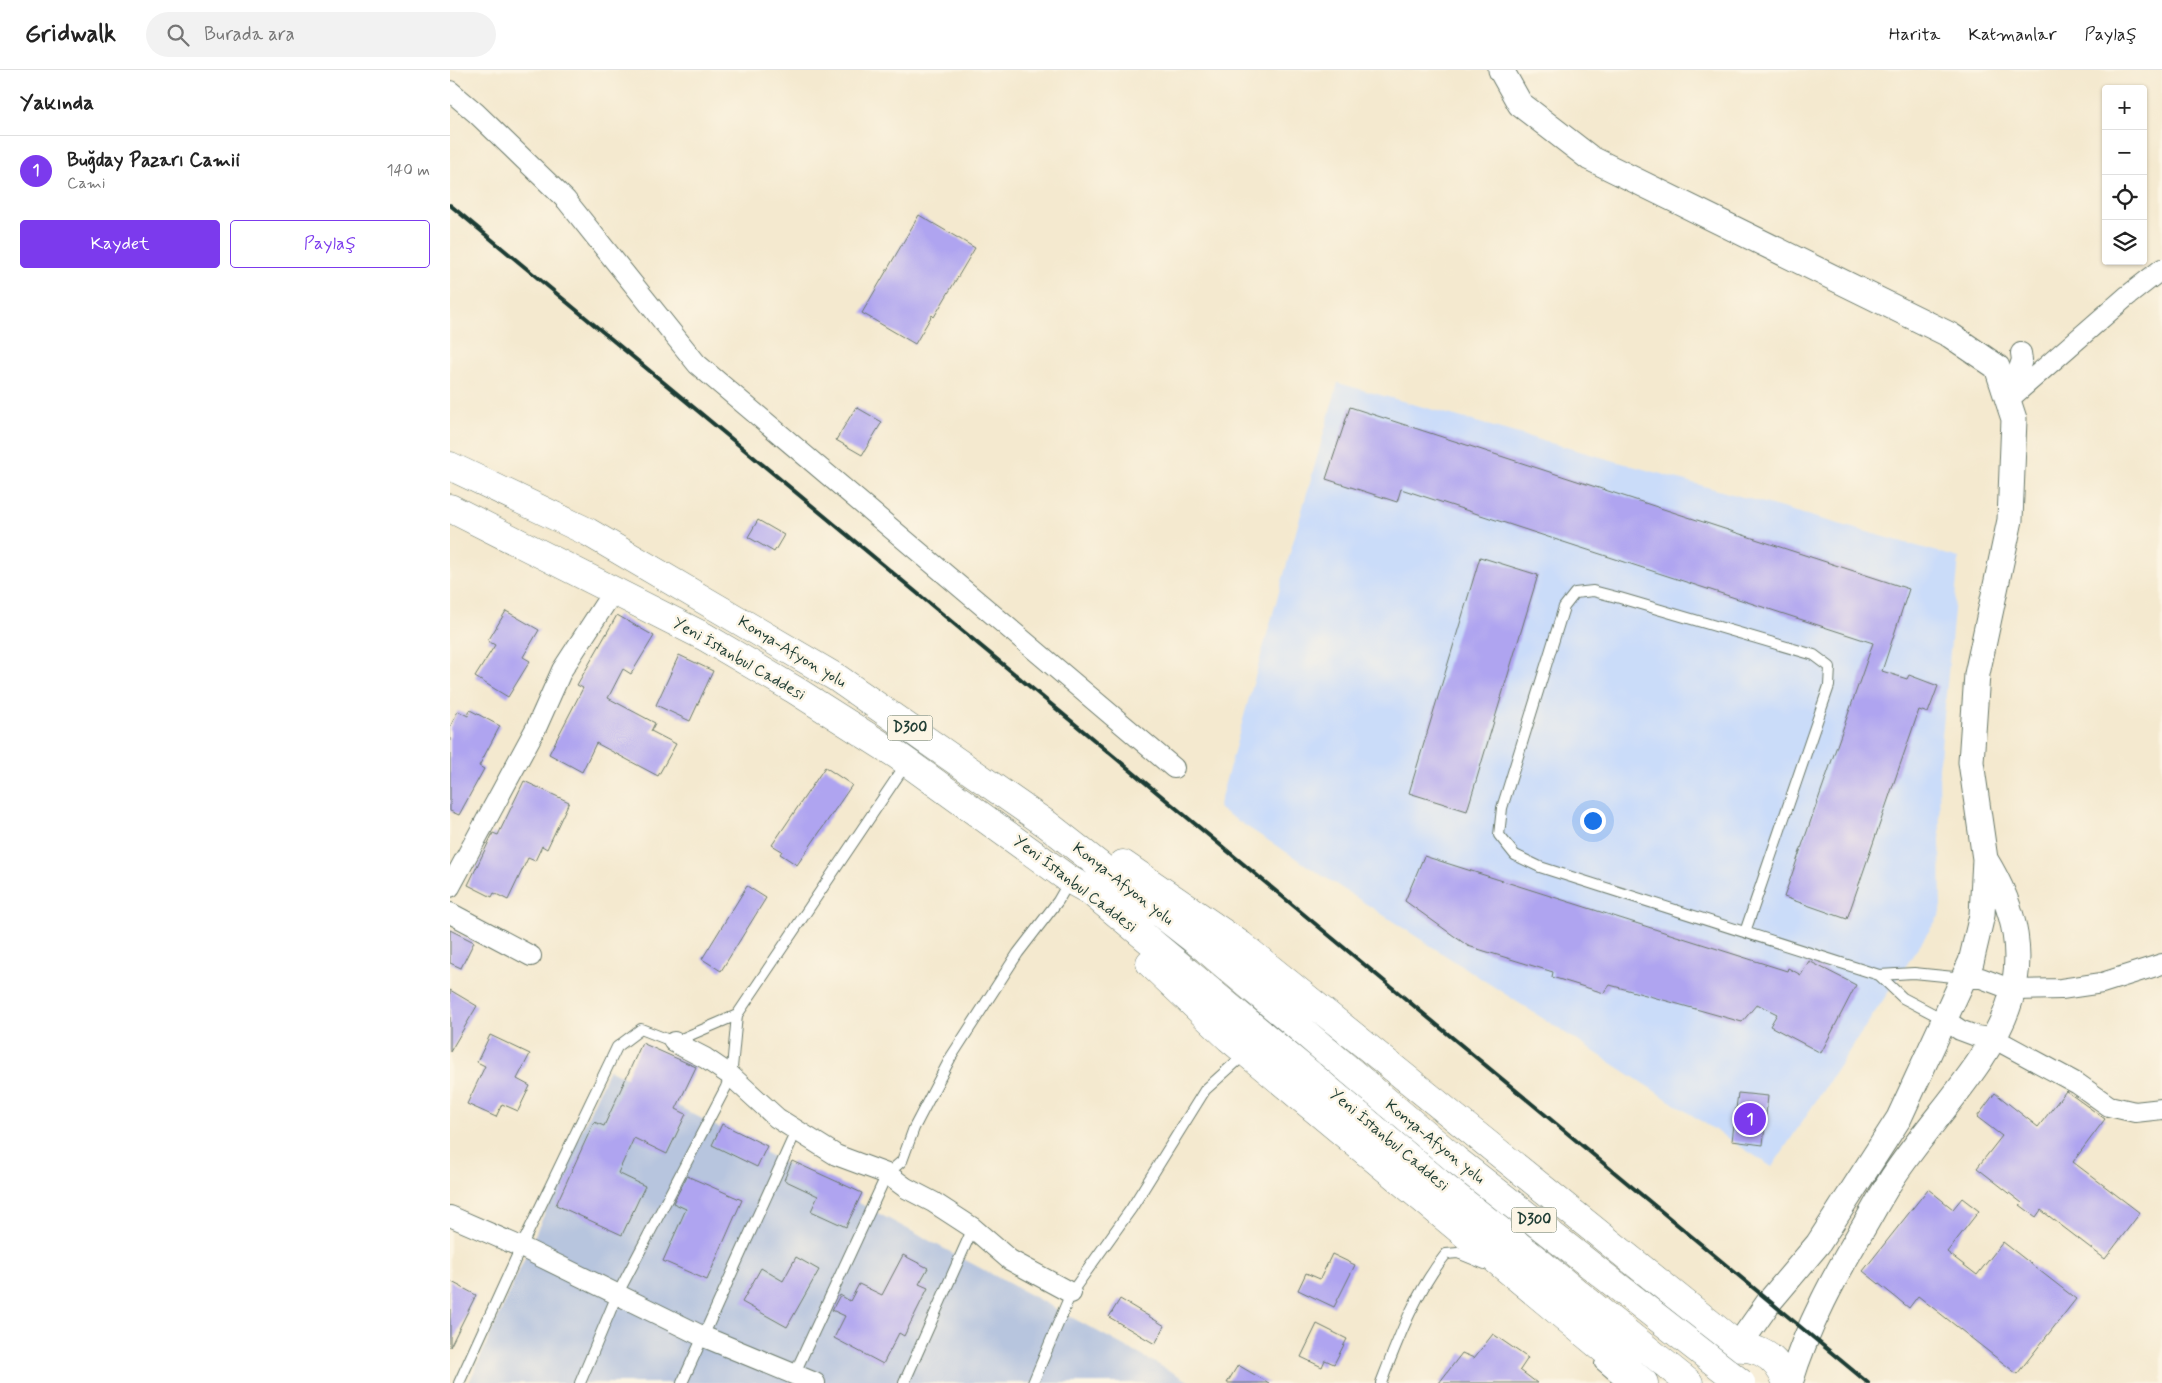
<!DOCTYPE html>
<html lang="tr">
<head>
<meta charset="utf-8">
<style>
  body { margin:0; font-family:Mynerve,sans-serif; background:#f2f2f2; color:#222 }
  .controls { position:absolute; right:15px; top:15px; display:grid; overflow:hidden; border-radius:5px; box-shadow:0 1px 4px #0004 }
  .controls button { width:45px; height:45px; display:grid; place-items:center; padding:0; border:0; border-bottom:1px solid #e0e0e0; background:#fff; color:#222; font:25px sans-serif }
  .you { position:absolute; left:1142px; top:750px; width:18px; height:18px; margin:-12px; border:4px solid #fff; border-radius:50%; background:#1a73e8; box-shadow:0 0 0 8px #1a73e833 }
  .badge { display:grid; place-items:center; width:32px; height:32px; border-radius:50%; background:#7c3aed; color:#fff; font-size:16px; font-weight:700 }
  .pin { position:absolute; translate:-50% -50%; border:2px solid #fff; box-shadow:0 1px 5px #0006 }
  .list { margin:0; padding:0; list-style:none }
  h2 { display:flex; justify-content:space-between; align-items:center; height:65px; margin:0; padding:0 20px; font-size:21px }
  h2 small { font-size:16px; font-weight:400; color:#767676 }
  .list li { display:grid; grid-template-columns:32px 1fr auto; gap:15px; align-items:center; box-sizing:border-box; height:70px; padding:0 20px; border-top:1px solid #e0e0e0 }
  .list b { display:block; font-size:19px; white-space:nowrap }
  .list p { margin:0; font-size:16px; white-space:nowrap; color:#767676 }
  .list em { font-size:16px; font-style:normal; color:#767676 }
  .actions { display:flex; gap:10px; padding:15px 20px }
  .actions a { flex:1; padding:11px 0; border:1px solid #7c3aed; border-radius:5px; text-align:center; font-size:18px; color:#7c3aed }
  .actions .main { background:#7c3aed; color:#fff }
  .icon { flex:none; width:28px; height:28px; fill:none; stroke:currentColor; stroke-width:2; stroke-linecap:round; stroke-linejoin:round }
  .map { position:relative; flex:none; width:1712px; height:1313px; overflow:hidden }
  header { display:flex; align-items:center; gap:30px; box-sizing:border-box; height:70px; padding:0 25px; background:#fff; border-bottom:1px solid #e0e0e0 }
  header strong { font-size:24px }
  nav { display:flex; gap:28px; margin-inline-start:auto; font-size:18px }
  .search { width:350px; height:45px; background:#f2f2f2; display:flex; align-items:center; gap:12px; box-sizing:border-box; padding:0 18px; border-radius:28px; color:#767676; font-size:19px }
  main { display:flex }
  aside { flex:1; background:#fff }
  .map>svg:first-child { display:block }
</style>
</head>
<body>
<header>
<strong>Gridwalk</strong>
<div class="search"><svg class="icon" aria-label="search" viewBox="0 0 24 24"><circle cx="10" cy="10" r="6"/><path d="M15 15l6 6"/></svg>Burada ara</div>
<nav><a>Harita</a><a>Katmanlar</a><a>Paylaş</a></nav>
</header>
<main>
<aside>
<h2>Yakında<small></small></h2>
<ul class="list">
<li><span class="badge">1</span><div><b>Buğday Pazarı Camii</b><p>Cami</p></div><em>140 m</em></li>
</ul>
<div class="actions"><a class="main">Kaydet</a><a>Paylaş</a></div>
</aside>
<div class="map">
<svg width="1712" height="1313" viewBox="0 0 1712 1313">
  <rect width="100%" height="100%" fill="#fcf5e5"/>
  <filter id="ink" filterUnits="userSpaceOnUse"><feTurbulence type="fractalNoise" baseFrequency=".02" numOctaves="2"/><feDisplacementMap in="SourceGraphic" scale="10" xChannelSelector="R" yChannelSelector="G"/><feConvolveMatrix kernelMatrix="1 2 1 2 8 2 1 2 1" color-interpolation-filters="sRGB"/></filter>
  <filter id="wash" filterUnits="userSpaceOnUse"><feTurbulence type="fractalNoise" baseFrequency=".0096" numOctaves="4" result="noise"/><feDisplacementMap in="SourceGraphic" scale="20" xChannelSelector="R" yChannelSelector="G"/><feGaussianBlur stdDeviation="1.12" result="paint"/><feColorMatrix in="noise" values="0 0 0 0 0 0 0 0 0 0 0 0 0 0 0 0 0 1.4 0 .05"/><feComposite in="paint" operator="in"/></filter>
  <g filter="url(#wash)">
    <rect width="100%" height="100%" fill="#f4e9cf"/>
    <path fill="#cadcf9" d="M888,313L1509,488L1489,698L1491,843L1322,1097L768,738Z"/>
    <path fill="#b7c5de" d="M159,999L588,1229L742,1313H19Z"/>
    <g id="blocks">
      <path fill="#afa4f0" d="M469,145L525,178L484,247L482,245L465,274L412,243Z
        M406,337L432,352L412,385L386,370Z
        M900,337L1459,519L1432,601L1457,609L1459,605L1488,616L1478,643L1469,640L1397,849L1334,827L1423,573L951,419L947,432L876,409Z
        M308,450L334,465L324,482L298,467Z
        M1030,487L1088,505L1017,741L959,723Z
        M56,541L89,560L73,587L80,591L58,627L25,607L45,575L38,571Z
        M167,545L204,566L181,604L173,599L158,628L205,653L201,661L226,674L208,706L146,673L132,702L99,684L133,618L127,615Z
        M229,585L263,601L240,651L206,635Z
        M20,640L50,656L29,696L34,699L9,745L0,741V657L8,641L18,646Z
        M375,697L402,715L347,795L330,784L332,781L322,775Z
        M74,711L119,732L97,779L92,776L85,791L78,788L58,830L44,823L42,827L18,815L43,763L48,765Z
        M974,786L1337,901L1338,898L1351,905L1359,891L1406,915L1371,983L1320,956L1327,944L1307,934L1292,952L1160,915L1154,923L1102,907L1103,902L1018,876L955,831Z
        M297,816L316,828L271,901L252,889Z
        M0,860L24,872L11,898L0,893Z
        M0,920L27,936L0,982Z
        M40,965L80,984L67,1009L80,1016L68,1041L52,1034L46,1047L17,1034L35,996L27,992Z
        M192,973L246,997L226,1039L236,1044L217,1084L184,1068L168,1103L195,1116L172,1165L106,1135L144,1052L154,1056Z
        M1616,1021L1655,1049L1623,1092L1690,1143L1655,1189L1591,1140L1586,1147L1570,1135L1572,1133L1527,1098L1552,1066L1527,1047L1545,1023L1588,1057Z
        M1288,1023L1318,1026L1313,1075L1282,1071Z
        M272,1054L317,1076L307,1097L262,1075Z
        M342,1091L412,1123L396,1157L361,1141L368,1126L334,1110Z
        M237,1106L292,1130L257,1210L213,1191L236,1139L223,1133Z
        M1478,1119L1503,1139L1512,1128L1529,1141L1497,1182L1527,1205L1553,1172L1626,1229L1567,1304L1468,1226L1459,1238L1413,1201Z
        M882,1184L905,1195L884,1237L848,1220L856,1203L870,1209Z
        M453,1185L478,1198L469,1214L478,1218L454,1266L449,1263L433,1294L384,1268L395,1246L382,1240L390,1225L400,1231L409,1214L432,1225Z
        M346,1187L369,1200L337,1257L292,1232L311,1198L333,1211Z
        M0,1211L26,1225L0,1277Z
        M670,1229L715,1256L705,1274L659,1247Z
        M867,1254L897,1269L884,1294L875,1290L872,1297L851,1287Z
        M1043,1264L1078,1288L1070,1300L1087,1313H989L1012,1283L1024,1288Z
        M788,1295L819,1313H777Z"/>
    </g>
  </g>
  <g filter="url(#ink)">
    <use href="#blocks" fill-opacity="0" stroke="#6a796a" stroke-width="1"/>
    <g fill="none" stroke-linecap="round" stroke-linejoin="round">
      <defs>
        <path id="service" d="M1295,862L1379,616L1380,597L1364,585L1170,528L1143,521L1125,523L1114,537L1052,738L1049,765L1065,785L1090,797L1429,905L1464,903L1514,908
          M1429,905L1453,928L1495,950
          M1150,1294L1172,1313
          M343,1307L437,1104L452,1091L464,1058L501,987L568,883L608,831L620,810
          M9,1313L71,1177L167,977L191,959L224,972L287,945
          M130,1313L167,1225L276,1017L282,998L287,945L456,694
          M232,1313L347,1059
          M454,1313L523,1158
          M583,1313L621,1223L681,1139L755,1020L795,984
          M931,1313C948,1269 966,1221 996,1184L1008,1183L1035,1194"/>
        <path id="minor" d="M0,21L26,43L116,130L247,294L724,698
          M1571,283L1572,290L1558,330L1676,227L1712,199
          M0,817L87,656L112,600L164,520
          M0,843L81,886
          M1514,908H1531L1563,920L1611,919L1652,913L1712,894
          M1495,950L1510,960L1526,966L1545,969L1628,1014L1659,1036L1685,1042L1712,1039
          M224,972L255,988L280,1005L327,1048L386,1085L437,1104L456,1118L483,1132L523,1158L560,1190L621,1223
          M0,1146L71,1177L252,1266L365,1313"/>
        <path id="tertiary" d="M1051,0L1070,34L1140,88L1500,265L1547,297L1564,349L1560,450L1527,604L1521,692L1535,789L1532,845L1521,892L1449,1048L1368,1174L1319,1232L1288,1276
          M1340,1313C1357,1256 1386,1204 1416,1153C1426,1136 1435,1118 1447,1101C1519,997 1619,925 1535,789"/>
        <path id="trunk" d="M0,396L138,462L387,608L598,755L756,879L879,983
          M0,438L255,567L345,620L447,685L620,810L640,821L975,1100L1239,1313
          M673,794L791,875L1288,1276
          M700,893L779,968L1194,1313
          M1271,1280C1302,1273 1325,1282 1337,1313"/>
      </defs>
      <use href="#service" stroke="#6a796a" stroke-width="12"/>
      <use href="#minor" stroke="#6a796a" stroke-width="22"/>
      <use href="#tertiary" stroke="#6a796a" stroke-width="27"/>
      <use href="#trunk" stroke="#6a796a" stroke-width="29"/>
      <use href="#service" stroke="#fff" stroke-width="10"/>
      <use href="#minor" stroke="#fff" stroke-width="20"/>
      <use href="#tertiary" stroke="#fff" stroke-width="25"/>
      <use href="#trunk" stroke="#fff" stroke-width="28"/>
      <path stroke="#1f3d34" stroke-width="4" d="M0,135L1418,1313"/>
      <defs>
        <path id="trunk-bridge" d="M879,983L1006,1090L1291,1313"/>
      </defs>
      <use href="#trunk-bridge" stroke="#6a796a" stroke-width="29" stroke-linecap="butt"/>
      <use href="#trunk-bridge" stroke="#fff" stroke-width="28"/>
    </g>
  </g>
  <g text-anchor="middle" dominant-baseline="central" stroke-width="5" stroke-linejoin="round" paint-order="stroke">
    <g fill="#fcf5e5" stroke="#617469" stroke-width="1">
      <rect x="437.5" y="645.5" width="45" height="25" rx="4"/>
      <rect x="1061.5" y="1137.5" width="45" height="25" rx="4"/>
    </g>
    <g font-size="15" font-weight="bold" fill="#1f3d34">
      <text x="460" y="658">D300</text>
      <text x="1084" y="1150">D300</text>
    </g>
    <g font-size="16" fill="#1f3d34" stroke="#fcf5e5">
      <text transform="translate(342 582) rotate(31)">Konya-Afyon yolu</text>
      <text transform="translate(289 589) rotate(30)">Yeni İstanbul Caddesi</text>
      <text transform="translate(625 814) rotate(37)">Yeni İstanbul Caddesi</text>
      <text transform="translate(673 814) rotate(38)">Konya-Afyon yolu</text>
      <text transform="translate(939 1070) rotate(40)">Yeni İstanbul Caddesi</text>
      <text transform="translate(985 1072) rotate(39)">Konya-Afyon yolu</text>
    </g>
  </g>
</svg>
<div class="controls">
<button>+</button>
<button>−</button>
<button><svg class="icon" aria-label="locate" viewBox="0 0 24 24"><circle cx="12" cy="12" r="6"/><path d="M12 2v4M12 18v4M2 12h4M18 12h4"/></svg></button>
<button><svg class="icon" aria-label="layers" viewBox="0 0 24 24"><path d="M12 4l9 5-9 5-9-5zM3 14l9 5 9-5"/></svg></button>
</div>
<div class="you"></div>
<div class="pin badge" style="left:1300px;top:1049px">1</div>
</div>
</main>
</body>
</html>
